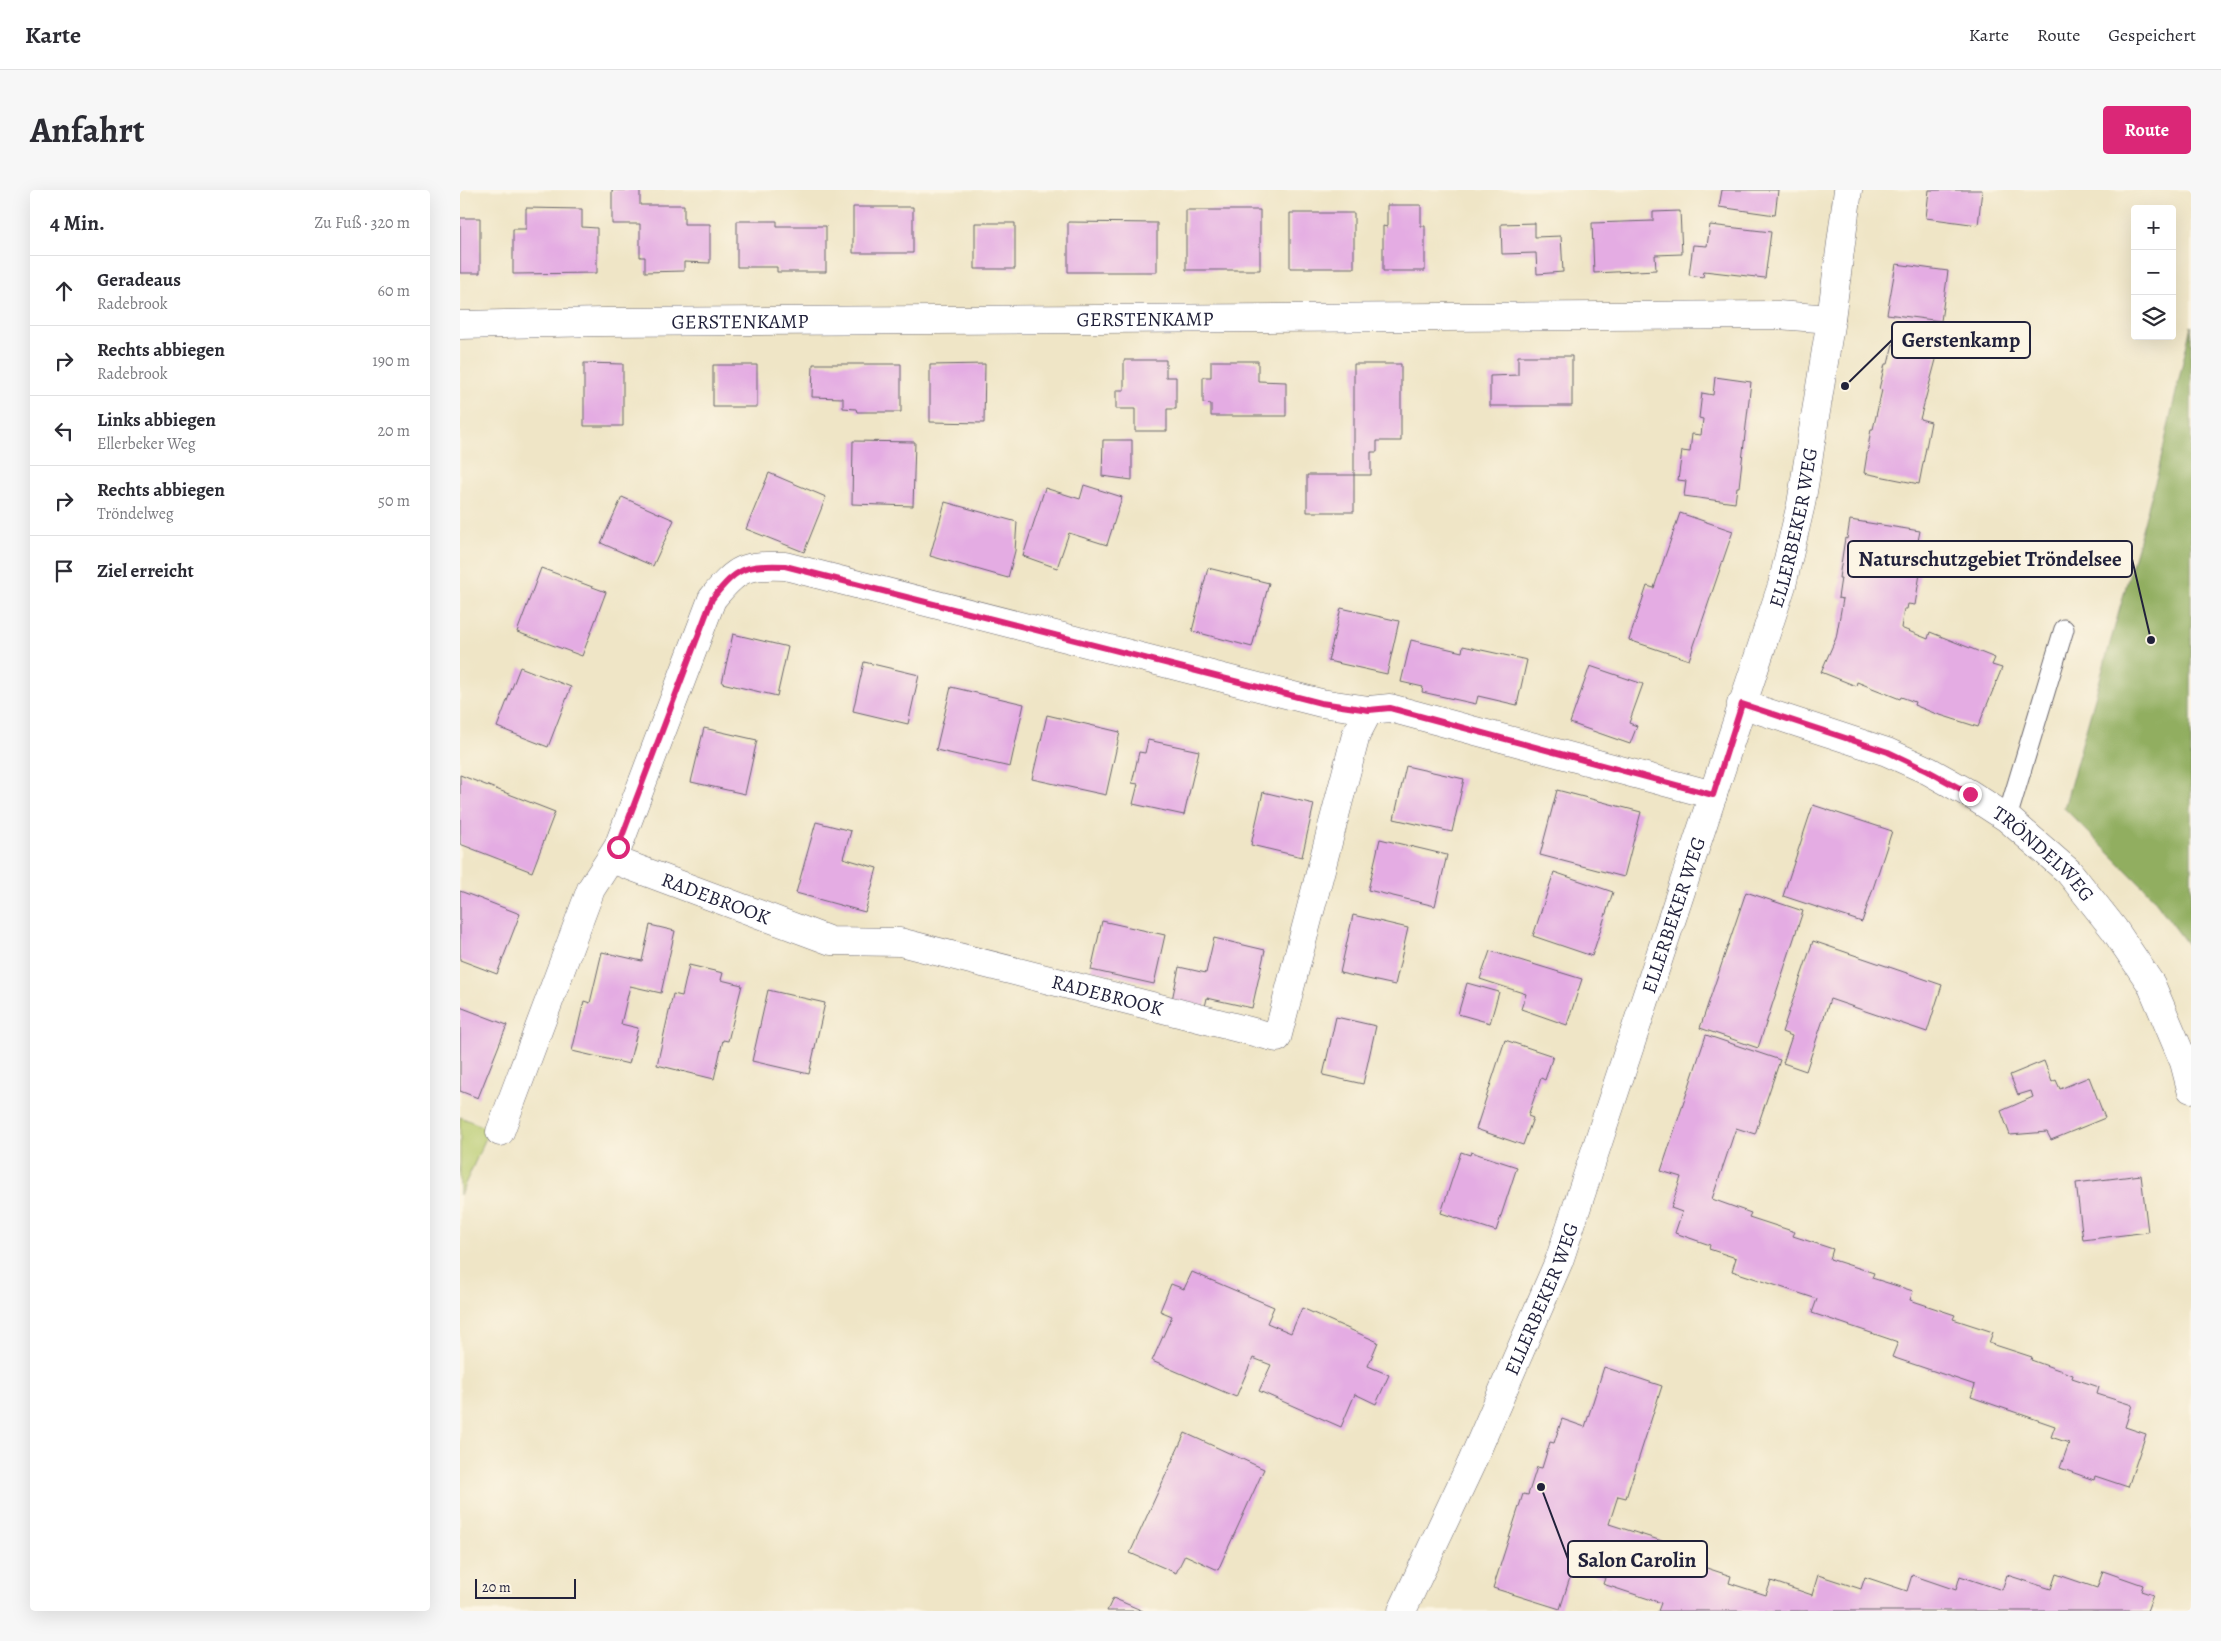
<!DOCTYPE html>
<html lang="de">
<head>
<meta charset="utf-8">
<style>
  body { margin:0; font-family:Alegreya,serif; background:#f7f7f7; color:#2b2b33 }
  .controls { position:absolute; right:15px; top:15px; display:grid; overflow:hidden; border-radius:5px; box-shadow:0 5px 20px #0002 }
  .controls button { width:45px; height:45px; display:grid; place-items:center; padding:0; border:0; border-bottom:1px solid #e1e1e2; background:#fff; color:#2b2b33; font:25px sans-serif }
  .scale { position:absolute; left:15px; bottom:12px; width:101px; box-sizing:border-box; padding-left:5px; border:2px solid #22223b; border-top:0; font-size:14px; line-height:18px; white-space:nowrap; color:#22223b; -webkit-text-stroke:4px #fcf5e5; paint-order:stroke }
  .stop { position:absolute; width:15px; height:15px; margin:-11px; border:4px solid #db2777; border-radius:50%; background:#fff }
  .stop.end { background:#db2777; border-color:#fff; box-shadow:0 1px 5px #0008 }
  .list { margin:0; padding:0; list-style:none }
  h2 { display:flex; justify-content:space-between; align-items:center; height:65px; margin:0; padding:0 20px; font-size:21px }
  h2 small { font-size:16px; font-weight:400; color:#7c7c81 }
  .list li { display:grid; grid-template-columns:32px 1fr auto; gap:15px; align-items:center; box-sizing:border-box; height:70px; padding:0 20px; border-top:1px solid #e1e1e2 }
  .list b { display:block; font-size:19px; white-space:nowrap }
  .list p { margin:0; font-size:16px; white-space:nowrap; color:#7c7c81 }
  .list em { font-size:16px; font-style:normal; color:#7c7c81 }
  .icon { flex:none; width:28px; height:28px; fill:none; stroke:currentColor; stroke-width:2; stroke-linecap:round; stroke-linejoin:round }
  .map { position:relative; flex:none; width:1731px; height:1421px; overflow:hidden; border-radius:5px }
  header { display:flex; align-items:center; gap:30px; box-sizing:border-box; height:70px; padding:0 25px; background:#fff; border-bottom:1px solid #e1e1e2 }
  header strong { font-size:24px }
  nav { display:flex; gap:28px; margin-inline-start:auto; font-size:18px }
  .intro { display:flex; align-items:center; justify-content:space-between; box-sizing:border-box; height:120px; padding:0 30px }
  h1 { margin:0; font-size:35px }
  .button { padding:12px 22px; border-radius:5px; background:#db2777; color:#fff; font-size:18px; font-weight:700 }
  main { display:flex; gap:30px; padding:0 30px }
  aside { flex:1; background:#fff; border-radius:5px; box-shadow:0 5px 20px #0002 }
  .map>svg:first-child { display:block }
</style>
</head>
<body>
<header>
<strong>Karte</strong>
<nav><a>Karte</a><a>Route</a><a>Gespeichert</a></nav>
</header>
<div class="intro"><h1>Anfahrt</h1><a class="button">Route</a></div>
<main>
<aside>
<h2>4 Min.<small>Zu Fuß · 320 m</small></h2>
<ul class="list">
<li><svg class="icon" aria-label="ahead" viewBox="0 0 24 24"><path d="M12 20V5M6 11l6-6 6 6"/></svg><div><b>Geradeaus</b><p>Radebrook</p></div><em>60 m</em></li>
<li><svg class="icon" aria-label="right" viewBox="0 0 24 24"><path d="M7 20v-9h11M14 6l5 5-5 5"/></svg><div><b>Rechts abbiegen</b><p>Radebrook</p></div><em>190 m</em></li>
<li><svg class="icon" aria-label="left" viewBox="0 0 24 24"><path d="M17 20v-9H6M10 6l-5 5 5 5"/></svg><div><b>Links abbiegen</b><p>Ellerbeker Weg</p></div><em>20 m</em></li>
<li><svg class="icon" aria-label="right" viewBox="0 0 24 24"><path d="M7 20v-9h11M14 6l5 5-5 5"/></svg><div><b>Rechts abbiegen</b><p>Tröndelweg</p></div><em>50 m</em></li>
<li><svg class="icon" aria-label="arrive" viewBox="0 0 24 24"><path d="M6 21V4h12l-3 4 3 4H6"/></svg><div><b>Ziel erreicht</b></div></li>
</ul>
</aside>
<div class="map">
<svg width="1731" height="1421" viewBox="0 0 1731 1421">
  <rect width="100%" height="100%" fill="#fcf5e5"/>
  <filter id="ink" filterUnits="userSpaceOnUse"><feTurbulence type="fractalNoise" baseFrequency=".02" numOctaves="2"/><feDisplacementMap in="SourceGraphic" scale="10" xChannelSelector="R" yChannelSelector="G"/><feConvolveMatrix kernelMatrix="1 2 1 2 8 2 1 2 1" color-interpolation-filters="sRGB"/></filter>
  <filter id="wash" filterUnits="userSpaceOnUse"><feTurbulence type="fractalNoise" baseFrequency=".0096" numOctaves="4" result="noise"/><feDisplacementMap in="SourceGraphic" scale="20" xChannelSelector="R" yChannelSelector="G"/><feGaussianBlur stdDeviation="1.12" result="paint"/><feColorMatrix in="noise" values="0 0 0 0 0 0 0 0 0 0 0 0 0 0 0 0 0 1.4 0 .05"/><feComposite in="paint" operator="in"/></filter>
  <g filter="url(#wash)">
    <rect width="100%" height="100%" fill="#efe5c6"/>
    <path fill="#b7ca6e" stroke="#6c7654" d="M0,927L30,939L0,1005Z"/>
    <path fill="#91ae61" stroke="#5a684e" d="M1731,136V759L1690,704L1604,618L1698,282Z"/>
    <g id="blocks">
      <path fill="#e4ace3" d="M152,0H180V15H224V34H250V73L224,72V81L185,82V67H180V34H152Z
        M1262,0H1318L1315,25L1259,17Z
        M1469,0H1522L1518,35L1466,28Z
        M927,15H961V36H965V81H923V36L927,37Z
        M393,17H453V63H393Z
        M66,18L122,19V37L137,38V83L53,84V39H66Z
        M726,20H800V80H726Z
        M1220,21L1222,64L1195,65L1196,80L1134,83L1132,33L1193,31V22Z
        M830,23H894V78H830Z
        M0,28H20V83H0Z
        M277,31H317V36H366V82H317V77H277Z
        M608,32L697,33V82H608Z
        M515,33H555V79H515Z
        M1075,33V47L1101,46L1103,82L1077,84L1076,63L1042,64L1041,34Z
        M1250,35L1311,42L1305,88L1244,81L1243,87L1229,85L1233,55L1247,56Z
        M1436,74L1488,81L1481,131L1427,124Z
        M1433,154L1477,166L1460,229L1471,232L1459,294L1404,283L1411,239H1413L1422,200L1419,199L1425,174H1428Z
        M1058,166H1112V216H1030V186L1058,185Z
        M664,170H706V187H716V219H707V241H675V219H656V200H664Z
        M751,171H798V191L826,192V226H751V214L743,213V187H751Z
        M124,173L163,174V236H124Z
        M353,174H441V222H397L396,219L383,218V208L352,207Z
        M525,174L524,233L470,232V175Z
        M894,174H941V251H917V262H911V285H894Z
        M253,175H297V217H253Z
        M1255,187L1291,192L1279,297H1277L1275,313L1224,306L1226,291L1218,290L1222,261L1230,262L1232,244L1241,245L1243,229L1239,228L1242,203L1253,205Z
        M643,250H672V290L642,286Z
        M393,251L455,252L453,316L392,314Z
        M309,283L366,307L344,362L286,339Z
        M847,285H894V322H847Z
        M624,295L662,307L647,355L609,343L597,378L563,366L585,298L620,309Z
        M162,307L214,330L193,376L141,353Z
        M485,312L557,332L555,361L548,388L470,366Z
        M1220,323L1273,341L1229,470L1169,450L1187,396L1194,398Z
        M1390,330L1460,341L1458,351L1465,352L1455,415L1448,414L1447,419H1444L1441,438L1468,449L1470,442L1535,468L1532,475L1542,478L1518,537L1474,523L1454,515L1455,512L1441,507L1440,509L1397,492L1396,496L1361,482L1376,448L1383,409L1378,408L1381,388H1379L1385,348L1387,349Z
        M81,378L146,402L122,466L57,442Z
        M748,378L809,393L792,457L732,441Z
        M881,418L939,431L927,484L868,471Z
        M273,444L328,457L317,506L262,493Z
        M951,450L1002,462L1003,456L1067,470L1057,515L1018,506L1016,514L962,502L963,497L941,492Z
        M404,472L459,485L448,534L393,521Z
        M1130,476L1183,494L1169,533L1177,536L1170,554L1110,533Z
        M60,477L111,497L88,557L37,537Z
        M491,497L564,514L550,577L476,560Z
        M587,525L660,542L646,605L572,589Z
        M244,538L297,550L285,604L231,592Z
        M688,550L739,561L724,625L673,614L678,594L672,593L679,562L685,563Z
        M946,576L1004,589L992,642L934,629Z
        M0,585L95,622L72,682L0,654Z
        M1097,600L1181,622L1164,687L1080,665Z
        M803,602L854,614L842,667L791,655Z
        M1353,615L1432,641L1402,732L1323,706Z
        M356,632L391,641L383,668L417,678L405,722L336,703Z
        M920,649L987,665L975,716L908,700Z
        M1094,682L1153,702L1132,766L1073,746Z
        M0,701L60,724L37,784L0,770Z
        M1286,702L1343,721L1298,858L1240,838Z
        M893,725L948,738L935,795L880,783Z
        M642,731L705,745L694,794L631,780Z
        M190,735L215,741L201,803L170,796L161,834L178,838L169,874L112,861L124,811L130,813L142,762L182,771Z
        M754,748L805,760L792,818L747,808L745,817L712,810L719,777L746,783Z
        M1353,751L1482,795L1467,842L1370,809L1346,881L1323,873L1332,846L1322,842Z
        M1030,761L1122,789L1107,835L1061,819L1066,804L1020,789Z
        M229,775L263,783L261,790L282,795L268,851L263,850L254,889L197,875L213,804L222,806Z
        M1007,793L1039,802L1030,833L998,824Z
        M308,800L365,813L349,884L292,871Z
        M0,817L47,835L18,908L0,901Z
        M876,827L916,836L903,894L863,885Z
        M1246,845L1320,870L1295,944L1276,938L1252,1009L1291,1023L1289,1027L1335,1042L1333,1046L1373,1059L1370,1069L1414,1083L1412,1088L1453,1101L1450,1110L1495,1125L1493,1129L1533,1142L1529,1153L1572,1167L1571,1170L1613,1185L1612,1188L1639,1197L1637,1204L1672,1215L1665,1237L1686,1244L1668,1297L1635,1286L1634,1290L1600,1278L1609,1253L1591,1247L1595,1236L1511,1207L1515,1195L1432,1167L1438,1152L1352,1123L1357,1109L1272,1081L1276,1068L1249,1059L1250,1055L1215,1043L1222,1022L1211,1018L1221,987L1201,981Z
        M1045,850L1093,866L1085,890L1081,888L1068,926L1073,928L1063,955L1016,939Z
        M1584,871L1592,892L1596,890L1600,899L1629,887L1645,928L1591,950L1587,942L1550,945L1541,921L1573,907L1571,901L1558,905L1550,885Z
        M1001,962L1010,965L1011,962L1057,977L1036,1041L981,1023Z
        M1681,985L1688,1042L1623,1050L1616,993Z
        M732,1082L814,1117L807,1133L831,1143L842,1118L918,1152L908,1176L929,1185L916,1214L895,1204L881,1237L799,1201L811,1175L793,1168L776,1207L692,1171L712,1126L700,1121L711,1094L724,1099Z
        M1144,1177L1202,1196L1166,1308L1158,1306L1149,1334L1202,1351L1198,1362L1271,1386L1269,1393L1306,1405L1311,1391L1352,1405L1358,1385L1401,1399L1405,1387L1447,1401L1452,1385L1496,1400L1500,1386L1542,1400L1547,1385L1591,1399L1596,1384L1637,1398L1643,1381L1683,1395L1681,1401L1693,1405L1687,1421H1198L1201,1413L1143,1394L1145,1388L1113,1378L1100,1419L1033,1398L1063,1304L1068,1305L1077,1277L1082,1278L1090,1252L1094,1253L1102,1229L1125,1237Z
        M725,1243L804,1279L758,1380L725,1365L716,1383L670,1363Z
        M653,1408L683,1421H647Z"/>
    </g>
  </g>
  <g filter="url(#ink)">
    <use href="#blocks" fill-opacity="0" stroke="#6a666c" stroke-width="1"/>
    <g fill="none" stroke-linecap="round" stroke-linejoin="round">
      <defs>
        <path id="service" d="M1547,628L1604,439"/>
        <g id="minor">
          <path id="s1" d="M0,135L143,132L1318,125L1371,129"/>
          <path id="s2" d="M1281,514L1427,562L1469,581L1510,604L1547,628L1609,682L1654,739L1691,794L1724,872L1731,899"/>
          <path id="s3" d="M151,669L371,751L440,752L817,848L896,545L909,520"/>
          <path d="M40,942L131,699L158,657L252,409C278,377 284,375 325,376L861,513L909,520L930,518L1253,605"/>
        </g>
        <g id="tertiary">
          <path id="s4" d="M942,1421L1011,1274L1099,1071L1322,395L1341,314L1371,129L1388,0"/>
        </g>
      </defs>
      <use href="#service" stroke="#6a666c" stroke-width="21"/>
      <use href="#minor" stroke="#6a666c" stroke-width="29"/>
      <use href="#tertiary" stroke="#6a666c" stroke-width="29"/>
      <use href="#service" stroke="#fff" stroke-width="19"/>
      <use href="#minor" stroke="#fff" stroke-width="28"/>
      <use href="#tertiary" stroke="#fff" stroke-width="28"/>
    </g>
  </g>
  <g fill="none" stroke-linecap="round" stroke-linejoin="round" filter="url(#ink)">
    <path stroke="#db2777" stroke-width="6" d="M158,657L252,409C278,377 284,375 325,376L861,513L909,520L930,518L1253,605L1282,514L1428,562L1468,581L1510,604"/>
  </g>
  <g text-anchor="middle" dominant-baseline="central" stroke-width="4" stroke-linejoin="round" paint-order="stroke">
    <g font-size="20" fill="#22223b" stroke="#fcf5e5">
      <text stroke="none"><textPath href="#s1" startOffset="685">GERSTENKAMP</textPath></text>
      <text stroke="none"><textPath href="#s1" startOffset="280">GERSTENKAMP</textPath></text>
      <text stroke="none"><textPath href="#s4" startOffset="1154">ELLERBEKER WEG</textPath></text>
      <text stroke="none"><textPath href="#s2" startOffset="342">TRÖNDELWEG</textPath></text>
      <text stroke="none"><textPath href="#s3" startOffset="112">RADEBROOK</textPath></text>
      <text stroke="none"><textPath href="#s4" startOffset="748">ELLERBEKER WEG</textPath></text>
      <text stroke="none"><textPath href="#s3" startOffset="518">RADEBROOK</textPath></text>
      <text stroke="none"><textPath href="#s4" startOffset="342">ELLERBEKER WEG</textPath></text>
    </g>
  </g>
  <path fill="none" stroke="#22223b" stroke-width="2" d="M1385 196L1432 150M1691 450L1672 369M1081 1297L1108 1369"/>
  <g fill="#22223b" stroke="#fcf5e5" stroke-width="2">
    <circle cx="1385" cy="196" r="5"/>
    <circle cx="1691" cy="450" r="5"/>
    <circle cx="1081" cy="1297" r="5"/>
  </g>
  <g fill="#fcf5e5" stroke="#22223b" stroke-width="2">
    <rect x="1432" y="132" width="138" height="36" rx="5"/>
    <rect x="1388" y="351" width="284" height="36" rx="5"/>
    <rect x="1108" y="1351" width="139" height="36" rx="5"/>
  </g>
  <g font-size="21" text-anchor="middle" font-weight="bold" fill="#22223b">
    <text x="1501" y="157">Gerstenkamp</text>
    <text x="1530" y="376">Naturschutzgebiet Tröndelsee</text>
    <text x="1177" y="1377">Salon Carolin</text>
  </g>
</svg>
<div class="controls">
<button>+</button>
<button>−</button>
<button><svg class="icon" aria-label="layers" viewBox="0 0 24 24"><path d="M12 4l9 5-9 5-9-5zM3 14l9 5 9-5"/></svg></button>
</div>
<div class="scale">20 m</div>
<div class="stop" style="left:158px;top:657px"></div>
<div class="stop end" style="left:1510px;top:604px"></div>
</div>
</main>
</body>
</html>
